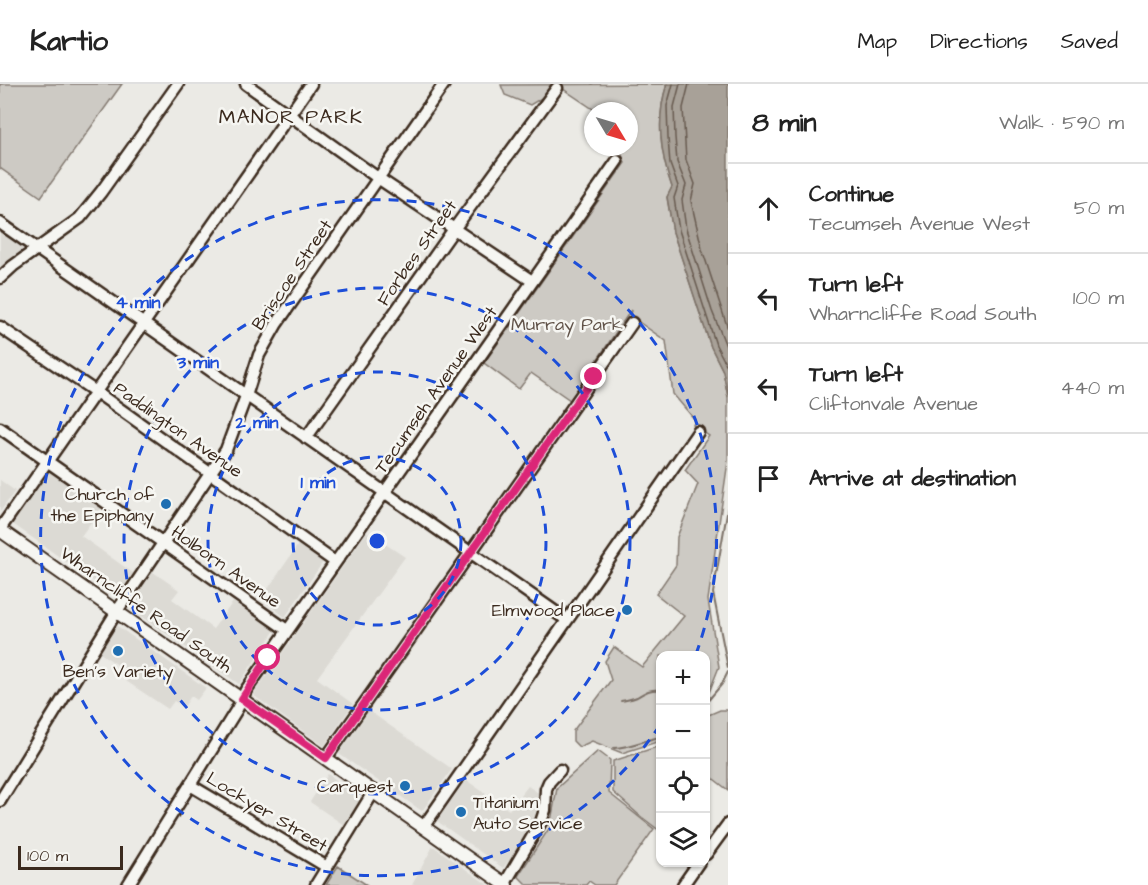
<!DOCTYPE html>
<html lang="en">
<head>
<meta charset="utf-8">
<style>
  body { margin:0; font-family:"Architects Daughter",sans-serif; background:#f2f2f2; color:#222 }
  .controls { position:absolute; right:18px; bottom:18px; display:grid; overflow:hidden; border-radius:12px; box-shadow:0 2px 4px #0004 }
  .controls button { width:54px; height:54px; display:grid; place-items:center; padding:0; border:0; border-bottom:2px solid #e0e0e0; background:#fff; color:#222; font:30px sans-serif }
  .compass { position:absolute; left:584px; top:18px; width:54px; height:54px; border-radius:50%; background:#fff; box-shadow:0 2px 4px #0004; rotate:128deg }
  .scale { position:absolute; left:18px; bottom:15px; width:105px; box-sizing:border-box; padding-left:6px; border:3px solid #3b2a1e; border-top:0; font-size:16px; line-height:21px; white-space:nowrap; color:#3b2a1e; -webkit-text-stroke:4px #f6f6f2; paint-order:stroke }
  .stop { position:absolute; width:18px; height:18px; margin:-14px; border:4px solid #db2777; border-radius:50%; background:#fff }
  .stop.end { background:#db2777; border-color:#fff; box-shadow:0 2px 6px #0008 }
  .list { margin:0; padding:0; list-style:none }
  h2 { display:flex; justify-content:space-between; align-items:center; height:78px; margin:0; padding:0 24px; font-size:26px }
  h2 small { font-size:20px; font-weight:400; color:#767676 }
  .list li { display:grid; grid-template-columns:39px 1fr auto; gap:18px; align-items:center; box-sizing:border-box; height:90px; padding:0 24px; border-top:2px solid #e0e0e0 }
  .list b { display:block; font-size:22px; white-space:nowrap }
  .list p { margin:0; font-size:20px; white-space:nowrap; color:#767676 }
  .list em { font-size:20px; font-style:normal; color:#767676 }
  .icon { flex:none; width:33px; height:33px; fill:none; stroke:currentColor; stroke-width:2; stroke-linecap:round; stroke-linejoin:round }
  .map { position:relative; flex:none; width:728px; height:801px; overflow:hidden }
  header { display:flex; align-items:center; gap:36px; box-sizing:border-box; height:84px; padding:0 30px; background:#fff; border-bottom:2px solid #e0e0e0 }
  header strong { font-size:28px }
  nav { display:flex; gap:33px; margin-inline-start:auto; font-size:21px }
  main { display:flex }
  aside { flex:1; background:#fff }
  .map>svg:first-child { display:block }
</style>
</head>
<body>
<header>
<strong>Kartio</strong>
<nav><a>Map</a><a>Directions</a><a>Saved</a></nav>
</header>
<main>
<div class="map">
<svg width="728" height="801" viewBox="0 0 728 801">
  <rect width="100%" height="100%" fill="#ebeae5"/>
  <filter id="ink" filterUnits="userSpaceOnUse"><feTurbulence type="fractalNoise" baseFrequency=".0167" numOctaves="2"/><feDisplacementMap in="SourceGraphic" scale="12" xChannelSelector="R" yChannelSelector="G"/><feConvolveMatrix kernelMatrix="1 2 1 2 8 2 1 2 1" color-interpolation-filters="sRGB"/></filter>
  <g filter="url(#ink)">
    <path fill="#dcdad4" d="M0,148L22,163V168L0,186Z
      M48,387L102,423L81,452L133,489L116,513L13,440Z
      M0,396L15,407L0,428Z
      M367,448L405,473L317,594L353,620L324,662L253,611Z
      M298,461L323,478L285,533L261,515Z
      M153,488L179,506L172,515L213,545L233,518L275,546L239,600L129,524Z
      M117,542L206,604L197,616L191,612L184,623L174,617L168,625L126,597L131,590L100,569Z
      M369,627L452,685L422,727L339,670Z
      M328,690L361,714L344,741L310,718Z
      M466,696L509,726L528,702L540,710L530,750L503,784L437,737Z
      M433,762L488,801H412Z"/>
    <path fill="#cdcac4" stroke="#847a71" stroke-width="1.5" d="M0,0H122L41,113L0,84Z
      M667,0C656,33 660,70 672,103L667,113L673,148L711,263L723,287L728,313V377L708,516L719,583L706,616V572H660V657L622,669L592,657L579,663L573,657V647L611,596L605,577L614,563L642,583L684,532L656,510L676,481L677,453L698,400L685,386L709,352L693,341L695,336L673,310L666,257L630,232L631,226L570,316L531,289L519,305L484,279L625,79L619,63H629V27H596L560,3L530,21L505,11L501,1Z
      M720,626H728V706L706,689V632Z
      M660,662V747L639,731L613,708V677Z
      M598,667L610,676L609,709L654,745L614,801H595L589,797L586,801H527L518,792L550,743L557,704Z
      M338,782L367,801H326Z"/>
    <path fill="#a8a198" stroke="#7c7167" stroke-width="1.5" d="M667,0H728V313L723,287L711,263L673,148L667,113L672,103C660,70 656,33 667,0Z"/>
    <g fill="none" stroke-linecap="round" stroke-linejoin="round">
      <path stroke="#675a4f" stroke-width="1.5" d="M673,0L667,22L668,54L670,80L678,102L674,114L679,146L716,261L728,284
        M680,0L674,23L675,53L677,78L686,101L682,116L686,145L712,227L728,267
        M689,0L683,24L686,76L695,100L691,117L702,165L728,245"/>
      <path stroke="#7c7167" stroke-width="2" d="M728,423L713,509L728,584
        M621,617C626,616 633,615 637,613C646,608 649,605 660,606
        M706,619L722,600L728,588
        M614,664C630,663 645,656 660,653"/>
      <defs>
        <path id="minor" d="M246,0L378,94L532,197
          M0,139L567,536
          M0,194L13,182L80,134L101,108L178,0
          M0,243L96,308L335,478
          M0,344L287,546
          M306,354L454,145L557,4
          M0,445L311,0
          M326,674L632,239
          M190,701L327,783
          M0,717L117,527L226,366L246,312L259,271L276,241L444,0
          M424,742L698,348
          M706,770L728,740
          M128,801L237,625L246,606L617,77
          M316,801L374,707
          M504,801L541,738L545,726L546,705L549,698L560,686
          M683,801L699,778"/>
        <path id="major" d="M0,446L506,801"/>
      </defs>
      <use href="#minor" stroke="#3b2a1e" stroke-width="15"/>
      <use href="#major" stroke="#3b2a1e" stroke-width="16"/>
      <use href="#minor" stroke="#f6f6f2" stroke-width="10"/>
      <use href="#major" stroke="#f6f6f2" stroke-width="12"/>
    </g>
  </g>
  <g fill="none" stroke-linecap="round" stroke-linejoin="round" filter="url(#ink)">
    <path stroke="#db2777" stroke-width="8" d="M268,574L242,615L326,674L594,293"/>
  </g>
  <g fill="none" stroke="#1d4ed8" stroke-width="3" stroke-dasharray="10 8">
    <circle cx="377" cy="457" r="84"/>
    <circle cx="377" cy="457" r="169"/>
    <circle cx="377" cy="457" r="253"/>
    <path d="M660 641A338 338 0 1 1 696 570"/>
  </g>
  <g fill="#1f6fb2" stroke="#f6f6f2" stroke-width="2">
    <circle cx="166" cy="420" r="6"/>
    <circle cx="627" cy="526" r="6"/>
    <circle cx="118" cy="567" r="6"/>
    <circle cx="405" cy="702" r="6"/>
    <circle cx="461" cy="728" r="6"/>
  </g>
  <g text-anchor="middle" dominant-baseline="central" stroke-width="5" stroke-linejoin="round" paint-order="stroke">
    <g font-size="18" fill="#3b2a1e" stroke="#f6f6f2">
      <text transform="translate(417 169) rotate(-55)">Forbes Street</text>
      <text transform="translate(292 191) rotate(-56)">Briscoe Street</text>
      <text transform="translate(436 306) rotate(-55)">Tecumseh Avenue West</text>
      <text transform="translate(178 346) rotate(35)">Paddington Avenue</text>
      <text transform="translate(226 483) rotate(35)">Holborn Avenue</text>
      <text transform="translate(146 526) rotate(35)">Wharncliffe Road South</text>
      <text transform="translate(267 728) rotate(31)">Lockyer Street</text>
    </g>
    <g font-size="18" fill="#605248" stroke="#f6f6f2">
      <text x="567" y="240">Murray Park</text>
    </g>
    <g font-size="18" fill="#3b2a1e" stroke="#f6f6f2" text-anchor="end">
      <text x="154" y="410">Church of<tspan x="154" dy="21">the Epiphany</tspan></text>
      <text x="615" y="526">Elmwood Place</text>
      <text x="118" y="587" text-anchor="middle">Ben's Variety</text>
      <text x="393" y="702">Carquest</text>
      <text x="473" y="718" text-anchor="start">Titanium<tspan x="473" dy="21">Auto Service</tspan></text>
    </g>
    <g font-size="20" letter-spacing="1.5" fill="#3b2a1e" stroke="#f6f6f2">
      <text x="291" y="33">MANOR PARK</text>
    </g>
  </g>
  <circle cx="377" cy="457" r="9" fill="#1d4ed8" stroke="#f6f6f2" stroke-width="3"/>
  <g font-size="18" text-anchor="middle" font-weight="bold" fill="#1d4ed8" stroke="#f6f6f2" stroke-width="5" stroke-linejoin="round" paint-order="stroke">
    <text x="138" y="224">4 min</text>
    <text x="198" y="284">3 min</text>
    <text x="257" y="344">2 min</text>
    <text x="318" y="404">1 min</text>
  </g>
</svg>
<div class="controls">
<button>+</button>
<button>−</button>
<button><svg class="icon" aria-label="locate" viewBox="0 0 24 24"><circle cx="12" cy="12" r="6"/><path d="M12 2v4M12 18v4M2 12h4M18 12h4"/></svg></button>
<button><svg class="icon" aria-label="layers" viewBox="0 0 24 24"><path d="M12 4l9 5-9 5-9-5zM3 14l9 5 9-5"/></svg></button>
</div>
<svg class="compass" viewBox="-18 -18 36 36"><path d="M0-13l5 13h-10z" fill="#e53935"/><path d="M0 13l5-13h-10z" fill="#767676"/></svg>
<div class="scale">100 m</div>
<div class="stop" style="left:268px;top:574px"></div>
<div class="stop end" style="left:594px;top:293px"></div>
</div>
<aside>
<h2>8 min<small>Walk · 590 m</small></h2>
<ul class="list">
<li><svg class="icon" aria-label="ahead" viewBox="0 0 24 24"><path d="M12 20V5M6 11l6-6 6 6"/></svg><div><b>Continue</b><p>Tecumseh Avenue West</p></div><em>50 m</em></li>
<li><svg class="icon" aria-label="left" viewBox="0 0 24 24"><path d="M17 20v-9H6M10 6l-5 5 5 5"/></svg><div><b>Turn left</b><p>Wharncliffe Road South</p></div><em>100 m</em></li>
<li><svg class="icon" aria-label="left" viewBox="0 0 24 24"><path d="M17 20v-9H6M10 6l-5 5 5 5"/></svg><div><b>Turn left</b><p>Cliftonvale Avenue</p></div><em>440 m</em></li>
<li><svg class="icon" aria-label="arrive" viewBox="0 0 24 24"><path d="M6 21V4h12l-3 4 3 4H6"/></svg><div><b>Arrive at destination</b></div></li>
</ul>
</aside>
</main>
</body>
</html>
